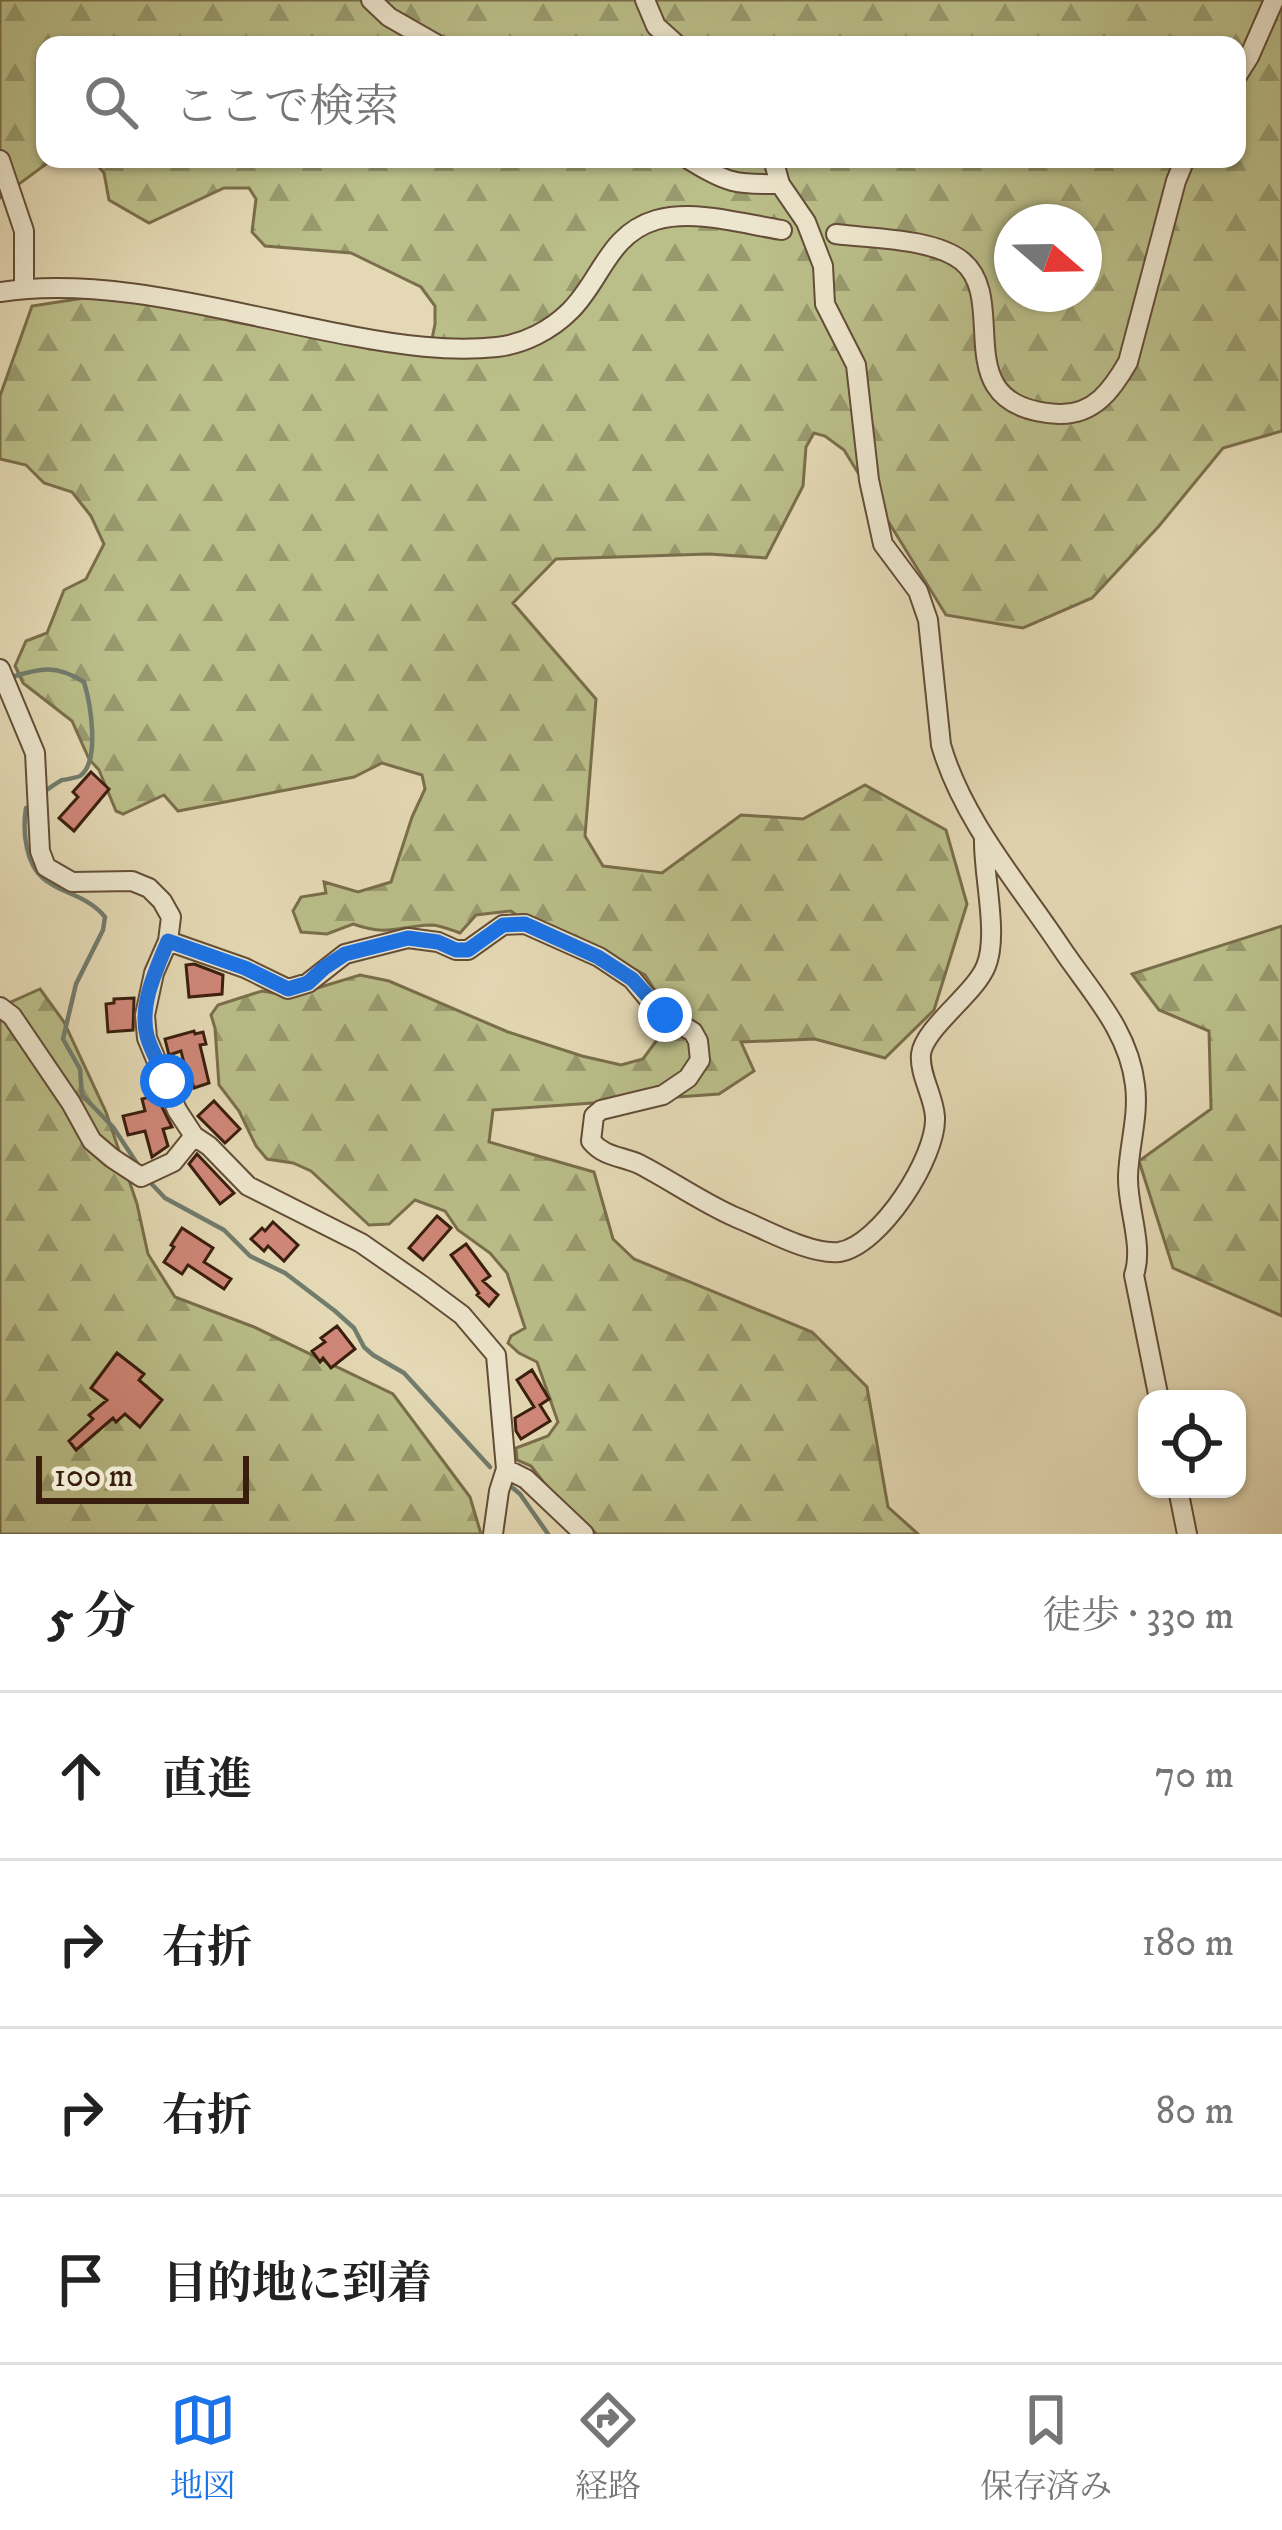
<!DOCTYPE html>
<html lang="ja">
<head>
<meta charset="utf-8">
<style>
  body { margin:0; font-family:"IM FELL DW Pica","Noto Serif JP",serif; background:#f6f6f6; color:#222 }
  .controls { position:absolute; right:36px; bottom:36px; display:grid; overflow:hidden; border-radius:24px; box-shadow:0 3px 9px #0004 }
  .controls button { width:108px; height:108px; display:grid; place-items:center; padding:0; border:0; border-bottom:3px solid #e0e0e0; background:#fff; color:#222; font:60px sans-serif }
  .compass { position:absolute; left:994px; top:204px; width:108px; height:108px; border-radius:50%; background:#fff; box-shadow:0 3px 9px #0004; rotate:110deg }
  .scale { position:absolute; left:36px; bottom:30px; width:213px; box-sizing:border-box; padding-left:12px; border:6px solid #3a1e0d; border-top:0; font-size:33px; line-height:42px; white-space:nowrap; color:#3a1e0d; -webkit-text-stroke:9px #ede6ce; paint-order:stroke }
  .stop { position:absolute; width:36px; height:36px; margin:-27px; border:9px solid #1a73e8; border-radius:50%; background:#fff }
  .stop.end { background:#1a73e8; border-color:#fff; box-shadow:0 3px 12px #0008 }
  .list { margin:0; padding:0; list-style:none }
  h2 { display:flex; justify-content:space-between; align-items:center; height:156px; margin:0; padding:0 48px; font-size:51px }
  h2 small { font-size:39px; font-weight:400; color:#767676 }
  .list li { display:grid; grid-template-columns:78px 1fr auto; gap:36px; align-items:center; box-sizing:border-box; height:168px; padding:0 48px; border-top:3px solid #e0e0e0 }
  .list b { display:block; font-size:45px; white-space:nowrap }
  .list em { font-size:39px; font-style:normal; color:#767676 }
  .icon { flex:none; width:66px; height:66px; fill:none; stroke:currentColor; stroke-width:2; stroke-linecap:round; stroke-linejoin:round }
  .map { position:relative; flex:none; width:1282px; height:1534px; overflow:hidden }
  .search { position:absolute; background:#fff; box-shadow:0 3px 9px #0004; left:36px; right:36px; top:36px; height:132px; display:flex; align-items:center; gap:30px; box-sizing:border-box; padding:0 42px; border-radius:24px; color:#767676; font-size:45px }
  .sheet { height:828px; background:#fff }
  nav { display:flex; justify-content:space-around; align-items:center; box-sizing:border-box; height:168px; border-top:3px solid #e0e0e0; background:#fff; font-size:33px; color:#767676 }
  nav a { display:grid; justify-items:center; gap:6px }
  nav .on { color:#1a73e8 }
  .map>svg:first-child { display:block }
</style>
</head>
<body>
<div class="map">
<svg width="1282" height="1534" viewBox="0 0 1282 1534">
  <defs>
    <pattern id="forest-firs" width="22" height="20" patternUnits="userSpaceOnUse" patternTransform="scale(3)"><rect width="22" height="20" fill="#babe89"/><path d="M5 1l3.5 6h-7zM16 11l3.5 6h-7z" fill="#989a6e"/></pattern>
  </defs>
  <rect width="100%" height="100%" fill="#e4d9b4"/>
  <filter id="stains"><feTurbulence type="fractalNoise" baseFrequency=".00167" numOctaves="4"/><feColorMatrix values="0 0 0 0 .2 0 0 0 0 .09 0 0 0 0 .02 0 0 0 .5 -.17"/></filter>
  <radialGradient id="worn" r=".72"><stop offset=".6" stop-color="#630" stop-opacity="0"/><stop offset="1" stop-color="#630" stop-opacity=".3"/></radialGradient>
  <path fill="url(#forest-firs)" stroke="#7a6e4b" stroke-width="3" fill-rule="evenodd" d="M0,0H1282V431L1223,448L1159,526L1092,598L1023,628L946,615L844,450L825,436L814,433L806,447L803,486L766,558L709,554L556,559L513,603L596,699L585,836L603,866L662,873L741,815L803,819L865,785L946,830L967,904L934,1010L885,1058L815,1039L741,1042L754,1071L719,1094L493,1110L489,1142L594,1172L613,1239L634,1259L812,1332L867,1387L888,1507L918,1534H597L562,1506L531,1466L517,1460L516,1448L548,1436L558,1422L537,1362L519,1353L508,1343L511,1336L525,1328L507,1273L490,1253L458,1230L445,1211L415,1200L389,1224L369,1225L311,1171L293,1163L267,1159L256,1146L239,1111L219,1085L215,1028L211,1015L218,1005L262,991L291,996L360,975L389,981L508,1032L582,1056L621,1065L643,1059L657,1040L656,992L645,975L613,957L519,917L511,911L476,915L460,933C451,930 440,925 431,925C397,926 391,937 353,924L327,934L301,932L293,911L301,897L326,893L324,882L358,892L391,882L412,817L425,789L422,775L382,763L354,777L178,811L164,795L123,814L116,811L99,770L89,759L72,721L23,683L15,666L26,641L47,633L64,590L86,579L104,544L91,516L72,492L44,483L26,465L0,459V396L32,306L84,298L159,302L235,322L316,336L364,332L421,356L429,354L435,324V306L421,287L351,253L265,246L252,232L256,199L249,188H224L149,223L109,200L104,173L92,159H1237V45H45V159H53L0,198ZM1012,222H1084V294H1012Z
    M1282,926V1316L1173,1268L1139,1161L1211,1109L1209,1031L1159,1010L1132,974Z
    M40,989L64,1022L106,1112L137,1204L148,1254L175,1297L254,1327L393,1394L470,1497L481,1534H0V1007Z"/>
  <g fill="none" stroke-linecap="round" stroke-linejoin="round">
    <path stroke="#717c6d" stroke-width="4.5" d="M9,678C40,668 56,664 84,682C90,702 101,761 80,776C79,777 64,780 62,780C58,782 48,789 45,791
      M26,808C24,821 24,835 27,848C37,897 79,885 105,917L103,930L76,984L63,1039L80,1069L82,1095L113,1127L140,1168
      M146,1178L165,1198L224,1230L250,1256L285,1273L335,1311L354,1328L364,1347L373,1355L404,1373L490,1467
      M509,1485L520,1494L548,1534"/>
  </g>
  <path fill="#d08779" stroke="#3a1e0d" stroke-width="3" d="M91,772L109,789L74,831L59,818L78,797L73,792Z
    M194,964L223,975L222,994L189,997L186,965Z
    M134,998L133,1030L108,1032L106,1004L114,1003V999Z
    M194,1031L195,1034L203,1032L206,1044L200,1045L209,1083L194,1088L191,1078L188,1079L181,1051L169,1055L165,1039Z
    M156,1095L172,1127L163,1129L168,1146L152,1157L145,1131L128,1135L123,1116L145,1111L142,1099Z
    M214,1101L240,1129L225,1143L198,1116Z
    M197,1154L234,1193L220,1204L189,1164Z
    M437,1216L451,1228L423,1260L409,1248Z
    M273,1222L298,1245L284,1261L268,1246L264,1251L251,1239L262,1228L265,1231Z
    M182,1228L213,1248L204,1262L231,1279L224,1289L188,1265L182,1274L164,1262L174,1247L171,1245Z
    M466,1244L490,1276L483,1281L498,1295L489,1306L477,1295L479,1293L451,1255Z
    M337,1326L355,1349L331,1368L323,1358L320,1362L312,1351L325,1342L321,1338Z
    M117,1353L144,1374L139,1380L162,1400L140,1427L125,1414L116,1422L113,1418L76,1450L69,1441L93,1419L89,1415L107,1400L91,1388Z
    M532,1370L549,1399L540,1405L550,1421L521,1439L516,1431L515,1418L534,1407L517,1380Z"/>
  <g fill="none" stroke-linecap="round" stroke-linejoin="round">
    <defs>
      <path id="minor" d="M371,0L389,17L438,45
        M645,0L656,26L677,45
        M1237,76L1249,57L1274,0
        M688,159C726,183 736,185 780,184
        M773,159L780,184L806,222L823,266L825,304L856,365L869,480L883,544L918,591L928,620L941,745C963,821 1019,884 1062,949C1091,992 1129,1031 1135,1085C1139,1116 1129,1145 1128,1176C1127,1208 1144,1245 1134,1275L1159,1399
        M0,160L24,231V288
        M836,234C872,239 933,238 962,261C1012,302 942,408 1059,414C1094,415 1112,390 1128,362L1176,181L1185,159
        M0,292C112,275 241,316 352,336C399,345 449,352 497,347C524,344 551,330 570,311C601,281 608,234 656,220C695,209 743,224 782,230
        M0,669L35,753L40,851L46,867L72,882L132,881L149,888L162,901L171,917L168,941L154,973L145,1015L147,1038L177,1110L194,1136L209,1146L248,1186L361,1243L423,1286L462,1315L496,1355L506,1469L499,1491L493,1534
        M168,941L245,968L288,989L308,983L345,954L408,938L438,942L456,950H468L503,925L525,924L599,957L632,979L651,1002L665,1015L693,1032L698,1041L700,1060L688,1078L663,1095L601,1110L594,1116L591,1141C604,1157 621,1156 639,1164C672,1181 701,1202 735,1217C763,1228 809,1255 839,1252C880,1246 937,1157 935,1117C934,1096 919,1075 921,1054C924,1028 975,994 986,966C999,935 983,874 984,839
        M0,1007L12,1016L71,1103L92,1141L112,1158L141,1177L173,1162L194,1136
        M506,1469L526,1479L584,1534
        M1178,1489L1187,1534"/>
    </defs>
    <use href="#minor" stroke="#644d37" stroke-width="22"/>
    <use href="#minor" stroke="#ede6ce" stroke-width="18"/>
  </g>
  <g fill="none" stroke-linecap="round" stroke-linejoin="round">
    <path stroke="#1a73e8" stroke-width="15" d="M167,1081C161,1067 151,1051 147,1036C139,1005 156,970 168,941L245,968L288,989L308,983L324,968L345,954L408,938L438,942L456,950H468L503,925L525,924L598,957L632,979L665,1015"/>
  </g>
  <rect width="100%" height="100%" filter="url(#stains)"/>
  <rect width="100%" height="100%" fill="url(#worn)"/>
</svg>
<div class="controls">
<button><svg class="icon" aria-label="locate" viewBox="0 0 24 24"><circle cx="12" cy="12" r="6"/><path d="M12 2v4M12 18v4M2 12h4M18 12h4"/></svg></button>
</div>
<svg class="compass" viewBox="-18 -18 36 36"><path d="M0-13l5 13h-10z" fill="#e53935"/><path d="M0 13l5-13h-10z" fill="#767676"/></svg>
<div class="scale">100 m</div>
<div class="stop" style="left:167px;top:1081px"></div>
<div class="stop end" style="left:665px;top:1015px"></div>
<div class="search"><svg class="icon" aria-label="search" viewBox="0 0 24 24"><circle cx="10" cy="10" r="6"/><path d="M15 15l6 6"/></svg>ここで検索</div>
</div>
<section class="sheet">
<h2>5 分<small>徒歩 · 330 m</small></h2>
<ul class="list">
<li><svg class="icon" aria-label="ahead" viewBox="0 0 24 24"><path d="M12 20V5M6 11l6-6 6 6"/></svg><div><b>直進</b></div><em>70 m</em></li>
<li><svg class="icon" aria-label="right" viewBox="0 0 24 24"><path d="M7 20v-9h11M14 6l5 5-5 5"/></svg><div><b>右折</b></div><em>180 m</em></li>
<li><svg class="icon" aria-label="right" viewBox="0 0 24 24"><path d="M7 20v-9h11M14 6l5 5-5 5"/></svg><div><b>右折</b></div><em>80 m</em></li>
<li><svg class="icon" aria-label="arrive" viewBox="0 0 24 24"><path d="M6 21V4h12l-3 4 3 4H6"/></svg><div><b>目的地に到着</b></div></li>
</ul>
</section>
<nav>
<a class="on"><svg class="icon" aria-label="map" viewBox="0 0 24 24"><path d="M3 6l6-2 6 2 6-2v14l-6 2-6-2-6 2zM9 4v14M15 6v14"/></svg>地図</a>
<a><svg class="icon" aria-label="directions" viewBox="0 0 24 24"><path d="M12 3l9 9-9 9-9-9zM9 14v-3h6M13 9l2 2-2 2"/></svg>経路</a>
<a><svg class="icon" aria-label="saved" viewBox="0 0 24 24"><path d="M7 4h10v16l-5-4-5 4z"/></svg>保存済み</a>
</nav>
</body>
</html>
